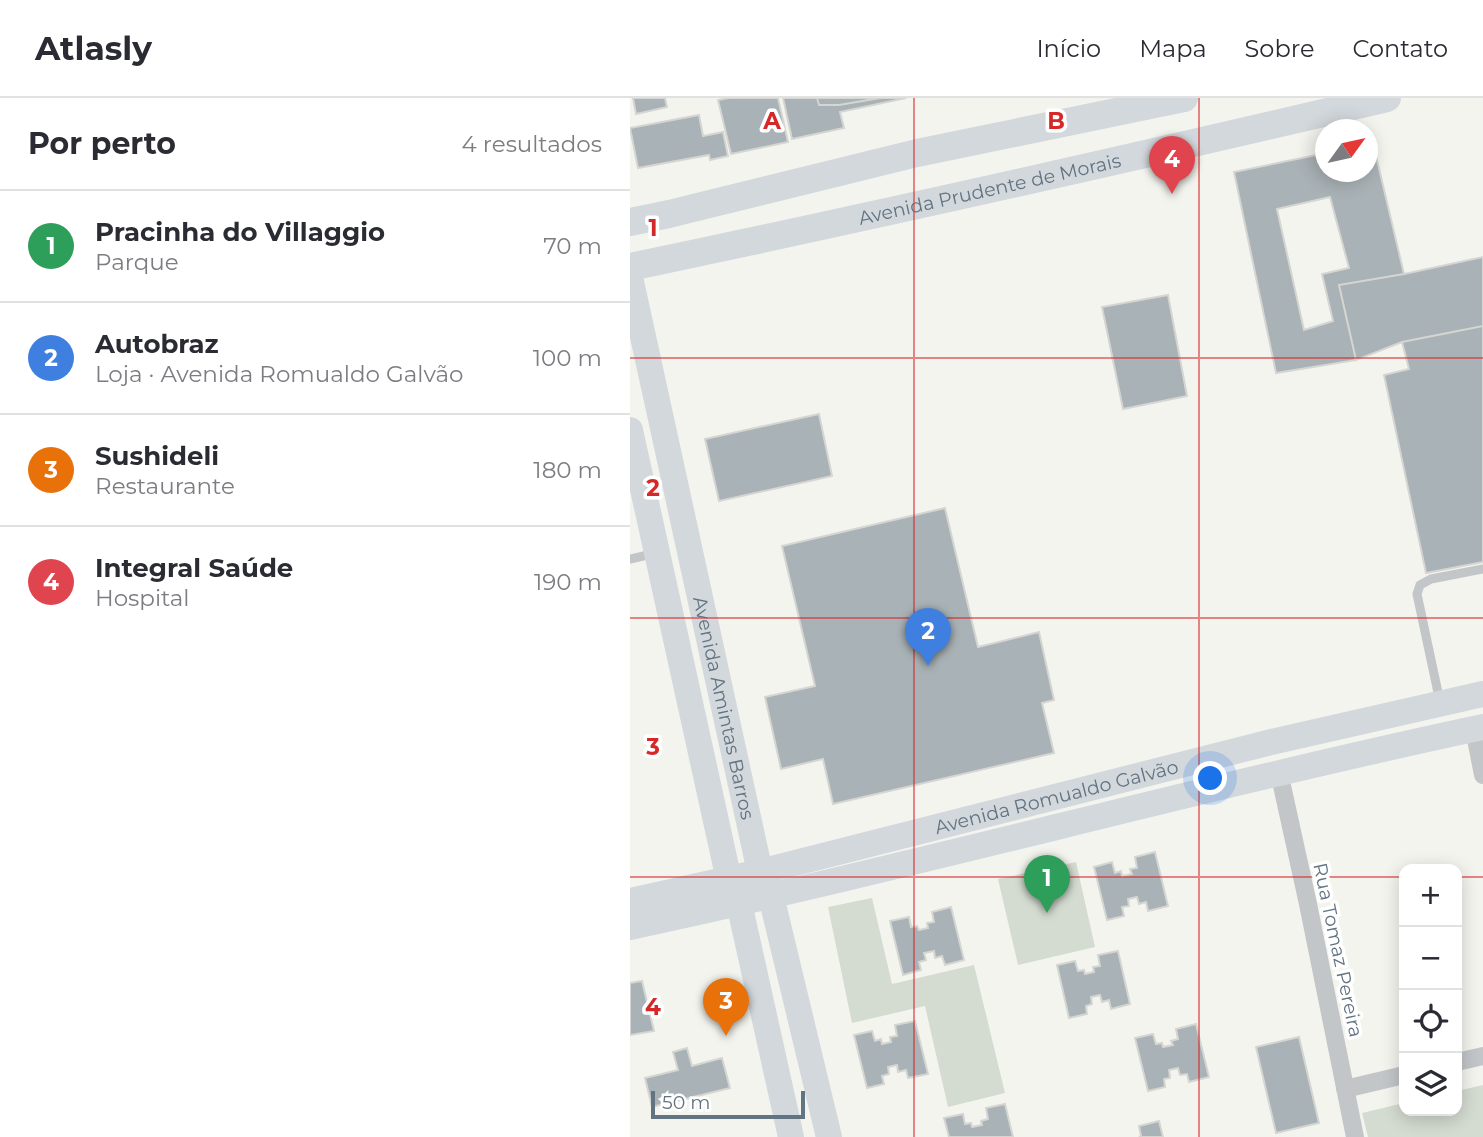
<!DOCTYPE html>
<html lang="pt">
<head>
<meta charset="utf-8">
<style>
  body { margin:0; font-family:Montserrat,sans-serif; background:#f7f7f7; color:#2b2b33 }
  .controls { position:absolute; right:21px; bottom:21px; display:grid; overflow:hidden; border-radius:14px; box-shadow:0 4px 18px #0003 }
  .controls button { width:63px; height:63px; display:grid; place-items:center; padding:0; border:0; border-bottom:2px solid #e1e1e2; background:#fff; color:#2b2b33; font:35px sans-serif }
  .compass { position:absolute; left:685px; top:21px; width:63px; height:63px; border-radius:50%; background:#fff; box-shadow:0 4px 18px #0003; rotate:57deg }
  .scale { position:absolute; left:21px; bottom:18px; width:154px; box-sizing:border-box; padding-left:7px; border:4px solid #627481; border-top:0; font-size:19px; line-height:24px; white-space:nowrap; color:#627481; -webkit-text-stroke:5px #fff; paint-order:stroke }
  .you { position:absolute; left:581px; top:681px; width:24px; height:24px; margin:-18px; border:5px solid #fff; border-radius:50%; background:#1a73e8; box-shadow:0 0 0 10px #1a73e833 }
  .badge { display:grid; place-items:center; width:46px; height:46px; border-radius:50%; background:#e5471e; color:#fff; font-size:23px; font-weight:700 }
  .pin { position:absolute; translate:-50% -58px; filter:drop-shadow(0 2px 4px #0008) }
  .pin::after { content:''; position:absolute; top:37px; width:24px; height:21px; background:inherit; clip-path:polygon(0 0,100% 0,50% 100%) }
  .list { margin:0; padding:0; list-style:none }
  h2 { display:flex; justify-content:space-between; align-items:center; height:91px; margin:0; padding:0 28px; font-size:30px }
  h2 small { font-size:23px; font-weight:400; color:#7c7c81 }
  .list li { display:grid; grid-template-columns:46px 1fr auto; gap:21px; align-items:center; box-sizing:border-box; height:112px; padding:0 28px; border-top:2px solid #e1e1e2 }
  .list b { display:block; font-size:26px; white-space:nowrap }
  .list p { margin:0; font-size:23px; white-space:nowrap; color:#7c7c81 }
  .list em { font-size:23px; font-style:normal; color:#7c7c81 }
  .icon { flex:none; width:38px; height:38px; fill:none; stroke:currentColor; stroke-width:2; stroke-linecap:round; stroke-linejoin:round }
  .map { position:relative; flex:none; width:853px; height:1039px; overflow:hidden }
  header { display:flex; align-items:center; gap:42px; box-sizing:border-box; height:98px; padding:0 35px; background:#fff; border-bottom:2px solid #e1e1e2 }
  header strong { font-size:33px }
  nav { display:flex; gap:38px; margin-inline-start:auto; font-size:24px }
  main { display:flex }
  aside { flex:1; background:#fff }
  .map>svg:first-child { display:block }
</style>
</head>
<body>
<header>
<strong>Atlasly</strong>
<nav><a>Início</a><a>Mapa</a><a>Sobre</a><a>Contato</a></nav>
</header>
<main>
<aside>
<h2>Por perto<small>4 resultados</small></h2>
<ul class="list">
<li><span class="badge" style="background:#2e9e5b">1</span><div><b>Pracinha do Villaggio</b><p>Parque</p></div><em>70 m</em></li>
<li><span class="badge" style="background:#3f7fe0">2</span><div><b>Autobraz</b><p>Loja · Avenida Romualdo Galvão</p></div><em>100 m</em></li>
<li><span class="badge" style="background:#e8710a">3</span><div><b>Sushideli</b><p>Restaurante</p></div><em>180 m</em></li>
<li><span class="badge" style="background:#e0444e">4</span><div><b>Integral Saúde</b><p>Hospital</p></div><em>190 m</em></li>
</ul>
</aside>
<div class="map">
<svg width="853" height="1039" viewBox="0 0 853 1039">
  <rect width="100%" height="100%" fill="#f4f4ef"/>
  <path fill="#d4dbd0" d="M446,764L465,849L388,867L368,781Z
    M242,800L262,886L344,867L375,995L318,1009L295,908L222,925L198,809Z
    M853,987V1039H738L732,1015L774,1005V1013H827V993Z"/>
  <path fill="#a9b2b6" stroke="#d5d5d2" stroke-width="2" fill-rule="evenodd" d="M3,0H35L37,9L6,16Z
    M99,0H148L158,44L101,56L88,2Z
    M153,0H187L189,7H209L250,0H276L210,14L214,30L162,41Z
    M187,0H250L209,7H189Z
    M69,17L73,38L93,34L98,58L80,62L79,57L8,70L0,30Z
    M743,45L774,176L709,187L726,262L646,275L604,74L696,55V74H738V46ZM700,99L719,170L692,176L703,223L674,232L647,111Z
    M853,159V228L772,244L726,262L709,187L774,176Z
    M538,197L557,298L493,311L472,209Z
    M853,228V464L796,475L754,277L779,271L772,244Z
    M189,316L202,378L89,403L75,341Z
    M315,410L348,549L409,534L424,602L412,605L424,655L203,706L193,661L151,671L135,599L185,588L152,448Z
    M525,754L538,808L518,813L516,804L509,806L507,799L498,801L499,808L492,809L494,818L477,822L464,769L482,764L485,775L491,773L492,778L502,776L500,771L507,770L505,759Z
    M321,809L334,862L315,867L312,858L305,860L304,853L294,855L296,862L289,864L291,872L273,877L260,823L279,819L281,829L287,828L289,832L298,830L297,825L304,824L302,814Z
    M488,853L500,906L481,911L479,902L472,904L470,897L461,899L462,906L456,908L457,916L439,920L427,867L445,863L448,873L454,872L455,876L464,874L463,869L470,868L468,857Z
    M12,883L24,933L0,937V885Z
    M285,923L298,976L278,980L276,972L268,974L267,967L258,969L259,976L252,978L254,986L237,990L224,937L242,933L245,943L251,941L252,946L261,944L260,939L267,938L265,927Z
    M566,926L579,979L559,984L557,976L550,977L548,970L539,972L540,980L534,981L535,989L518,993L505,940L523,936L526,946L532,945L533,949L543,947L541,943L548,941L546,931Z
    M669,939L689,1025L646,1035L626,949Z
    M57,950L62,968L92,960L100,990L22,1009L15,980L48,972L43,954Z
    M375,1006L383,1039H319L314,1020L333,1016L335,1026L341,1025L342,1029L352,1027L351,1023L358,1021L356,1010Z
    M529,1023L533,1039H509L511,1038L509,1028Z"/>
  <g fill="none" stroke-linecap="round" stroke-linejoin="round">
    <path stroke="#c3c6c9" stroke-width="9" d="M0,461L26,455
      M810,604L787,496L790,487L801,481L853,471"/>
    <path stroke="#c3c6c9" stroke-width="18" d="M844,631L853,677
      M649,674L678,806L725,1039
      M827,964L853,958
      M715,991L774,977"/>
    <g stroke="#d3d8dc" stroke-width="26">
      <path id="s1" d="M0,179L130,774L141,798L199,1039"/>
      <path d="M0,332L99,782L109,805L161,1039"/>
      <path id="s2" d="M0,803L130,774L641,644L853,596"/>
      <path d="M0,829C286,768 567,690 853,629"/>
    </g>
    <g stroke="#d3d8dc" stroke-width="28">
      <path d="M0,124L39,116L287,55L554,0"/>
      <path id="s3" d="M0,169C253,116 506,59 757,0"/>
    </g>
  </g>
  <path fill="none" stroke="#d62828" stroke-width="2" stroke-opacity="0.55" d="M284,0V1039M569,0V1039M0,260H853M0,520H853M0,779H774M827,779H853"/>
  <g text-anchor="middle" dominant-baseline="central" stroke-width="7" stroke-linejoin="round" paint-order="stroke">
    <g font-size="19" fill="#627481" stroke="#fff">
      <text stroke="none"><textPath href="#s3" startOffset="368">Avenida Prudente de Morais</textPath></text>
      <text stroke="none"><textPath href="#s1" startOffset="441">Avenida Amintas Barros</textPath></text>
      <text stroke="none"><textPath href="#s2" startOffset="439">Avenida Romualdo Galvão</textPath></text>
      <text transform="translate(708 852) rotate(78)">Rua Tomaz Pereira</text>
    </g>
  </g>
  <g font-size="23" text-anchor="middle" font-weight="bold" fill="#d62828" stroke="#fff" stroke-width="7" stroke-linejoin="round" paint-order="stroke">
    <text x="142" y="31">A</text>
    <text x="426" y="31">B</text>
    <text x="23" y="138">1</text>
    <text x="23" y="398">2</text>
    <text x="23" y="657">3</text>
    <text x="23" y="917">4</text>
  </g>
</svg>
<div class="controls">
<button>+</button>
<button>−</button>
<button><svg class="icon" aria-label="locate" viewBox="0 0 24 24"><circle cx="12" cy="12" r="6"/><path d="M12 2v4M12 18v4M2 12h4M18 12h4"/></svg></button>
<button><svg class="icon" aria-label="layers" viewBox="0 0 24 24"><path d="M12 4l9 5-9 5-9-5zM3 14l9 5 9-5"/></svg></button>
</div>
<svg class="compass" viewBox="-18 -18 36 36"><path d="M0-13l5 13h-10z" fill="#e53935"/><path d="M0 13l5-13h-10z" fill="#7c7c81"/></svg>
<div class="scale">50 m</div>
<div class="you"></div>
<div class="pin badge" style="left:417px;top:815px;background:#2e9e5b">1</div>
<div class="pin badge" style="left:298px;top:568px;background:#3f7fe0">2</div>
<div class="pin badge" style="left:96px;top:938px;background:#e8710a">3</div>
<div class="pin badge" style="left:542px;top:96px;background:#e0444e">4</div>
</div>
</main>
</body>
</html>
